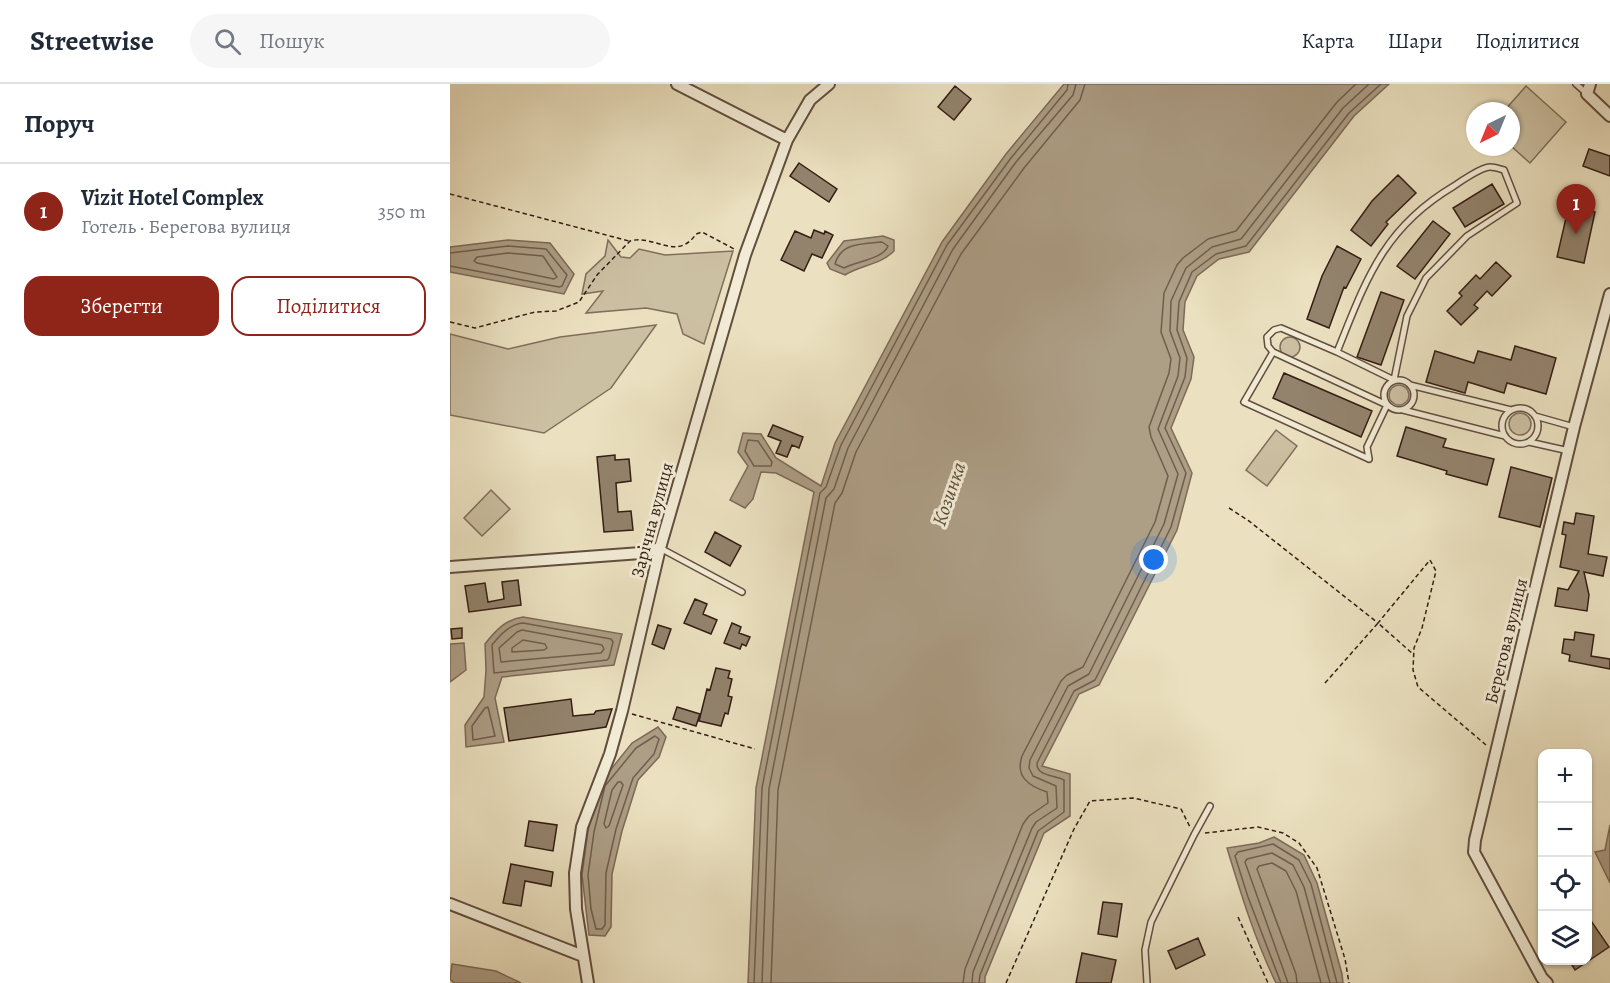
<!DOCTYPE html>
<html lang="uk">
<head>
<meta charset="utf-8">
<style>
  body { margin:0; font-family:Alegreya,serif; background:#f6f6f7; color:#1f2937 }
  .controls { position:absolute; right:18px; bottom:18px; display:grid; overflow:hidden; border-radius:12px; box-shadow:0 2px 4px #0004 }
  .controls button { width:54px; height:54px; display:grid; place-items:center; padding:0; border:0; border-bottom:2px solid #e0e1e3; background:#fff; color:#1f2937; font:30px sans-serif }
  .compass { position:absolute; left:1016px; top:18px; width:54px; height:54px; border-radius:50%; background:#fff; box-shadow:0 2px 4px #0004; rotate:223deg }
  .you { position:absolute; left:704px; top:476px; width:21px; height:21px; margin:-15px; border:4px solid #fff; border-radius:50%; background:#1a73e8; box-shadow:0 0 0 9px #1a73e833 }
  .badge { display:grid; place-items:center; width:39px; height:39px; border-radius:50%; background:#8f2418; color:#fff; font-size:20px; font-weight:700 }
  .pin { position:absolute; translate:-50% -50px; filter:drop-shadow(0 2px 3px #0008) }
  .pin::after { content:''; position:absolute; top:32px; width:21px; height:18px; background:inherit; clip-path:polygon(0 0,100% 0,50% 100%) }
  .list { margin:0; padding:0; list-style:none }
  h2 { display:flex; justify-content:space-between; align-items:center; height:78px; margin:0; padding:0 24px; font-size:26px }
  h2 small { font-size:20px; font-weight:400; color:#747a83 }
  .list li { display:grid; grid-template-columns:39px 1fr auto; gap:18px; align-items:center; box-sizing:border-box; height:96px; padding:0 24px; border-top:2px solid #e0e1e3 }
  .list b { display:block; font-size:22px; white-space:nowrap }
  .list p { margin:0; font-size:20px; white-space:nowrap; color:#747a83 }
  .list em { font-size:20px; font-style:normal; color:#747a83 }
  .actions { display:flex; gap:12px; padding:18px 24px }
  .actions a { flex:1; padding:14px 0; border:2px solid #8f2418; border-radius:18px; text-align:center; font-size:21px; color:#8f2418 }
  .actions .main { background:#8f2418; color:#fff }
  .icon { flex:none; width:33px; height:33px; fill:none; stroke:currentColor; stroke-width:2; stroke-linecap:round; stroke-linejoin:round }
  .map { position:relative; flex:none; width:1160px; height:899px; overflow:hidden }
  header { display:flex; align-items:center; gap:36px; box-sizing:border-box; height:84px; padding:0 30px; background:#fff; border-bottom:2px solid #e0e1e3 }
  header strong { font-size:28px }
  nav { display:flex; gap:33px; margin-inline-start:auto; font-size:21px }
  .search { width:420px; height:54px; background:#f6f6f7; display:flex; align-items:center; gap:15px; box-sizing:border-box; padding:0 21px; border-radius:33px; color:#747a83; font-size:22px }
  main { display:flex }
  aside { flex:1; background:#fff }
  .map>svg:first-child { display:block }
</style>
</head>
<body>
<header>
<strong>Streetwise</strong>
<div class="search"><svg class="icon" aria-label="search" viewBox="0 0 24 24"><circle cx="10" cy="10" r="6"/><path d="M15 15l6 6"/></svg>Пошук</div>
<nav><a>Карта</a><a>Шари</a><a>Поділитися</a></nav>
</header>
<main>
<aside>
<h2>Поруч<small></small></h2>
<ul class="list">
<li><span class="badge">1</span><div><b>Vizit Hotel Complex</b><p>Готель · Берегова вулиця</p></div><em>350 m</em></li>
</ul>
<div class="actions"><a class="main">Зберегти</a><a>Поділитися</a></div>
</aside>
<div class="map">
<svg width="1160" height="899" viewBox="0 0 1160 899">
  <rect width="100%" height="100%" fill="#ebe1c0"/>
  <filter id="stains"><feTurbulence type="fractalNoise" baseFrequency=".00333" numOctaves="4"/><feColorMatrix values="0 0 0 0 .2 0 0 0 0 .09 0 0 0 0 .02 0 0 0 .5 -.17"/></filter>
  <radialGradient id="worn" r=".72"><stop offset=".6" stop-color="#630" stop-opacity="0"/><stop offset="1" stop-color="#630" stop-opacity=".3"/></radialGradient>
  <path fill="#ccc0a3" stroke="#806e5c" stroke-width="1.5" d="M1076,2L1116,38L1080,79L1061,62V27H1054Z
    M158,156L171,173L180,174L189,165L215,171L283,167L254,260L233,250L227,230L196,224L136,229L153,207L132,210L136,190L155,172Z
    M206,241L161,304L94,349L0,331V250L58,265L110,253Z
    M830 263a10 10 0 1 1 20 0a10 10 0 1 1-20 0Z
    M939 311a10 10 0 1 1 20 0a10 10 0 1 1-20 0Z
    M1059 340a11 11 0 1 1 22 0a11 11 0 1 1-22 0Z
    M826,346L847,362L817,402L796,386Z
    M41,406L60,425L32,452L14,434Z"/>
  <path fill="#ad9e86" stroke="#7d6a58" stroke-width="1.5" d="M614,0H939L904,32L799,168L769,175L747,192L735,218L733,246L744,273L741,295L721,344L742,389L727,446L649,601L629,610L592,682L620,690V732L594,749L535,893V899H298L306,704L364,408L326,389L311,388L303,415L295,424L280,416L298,382L288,368L293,349L311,350L326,374L371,402L385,359L492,158L556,70Z
    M433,152L444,156V167C430,181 411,181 395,191L380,185L377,179L394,157Z
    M58,156L100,159L124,190L114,210L0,188V163Z
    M73,533L172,550L164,581L52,593L45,614L54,658L16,663L15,641L34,613L36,586L35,560C45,547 56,535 73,533Z
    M14,559L16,586L0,598V560Z
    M208,643L216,653L209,673L188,696L172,747L162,790L161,843L155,852L139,851L132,791L138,747L150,699L182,659Z
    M1160,741V799L1145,768L1155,766Z
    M824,753L854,771L867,799L892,890L893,899H826C805,856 791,810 777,764L809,759Z
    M2,880L46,887L71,899H4L0,895Z"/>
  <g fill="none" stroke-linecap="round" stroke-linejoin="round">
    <path stroke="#705e4d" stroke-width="1.5" d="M432,158L438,162C433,175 407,177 394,184L385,180C391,158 413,160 432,158Z
      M0,169L58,162L96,165L117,191L112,202L109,203L0,182
      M58,169L93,172L107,193L104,195L27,179L24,177L27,173Z
      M298,356L308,357L322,378L321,382H304L295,367Z
      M73,539L161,555L163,558L159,574L157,576L44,589L42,561C50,551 60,540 73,539Z
      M72,546L152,561L154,565L151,569L51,578L49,564L67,548Z
      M73,556L95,560L97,564L94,566L62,568V564Z
      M38,623L45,652L23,656L22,642L35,624Z
      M205,652L209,655L204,670L183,694L166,745L156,789L155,841L152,845H146L141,825L138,791L144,748L155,702L186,664Z
      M168,698H171L173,701L159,742L156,744L154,740L162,706Z
      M304,899L312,704L370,409L376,403L391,361L497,161L561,74L617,6L618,0
      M312,899L319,705L376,414L384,405L398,364L503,165L566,78L623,11L626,0
      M321,899L328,706L385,419L392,409L406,368L511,170L574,84L630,16L635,0
      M513,899L515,885L573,740L579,732L598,719L597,708C579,702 565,693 572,672L611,597L617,591L633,583L705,438L718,392L701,353L699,343L719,289L721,275L711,248L714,209L727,181L733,174L758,155L786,147L887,18L906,0
      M522,899L523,888L582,744L586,738L607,724L606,702L583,692L579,684L580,676L618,602L639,590L714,440L728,390L708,345L728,292L730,274L720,247L721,217L736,184L762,163L791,155L893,24L919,0
      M529,899L530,891L588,747L614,728V696C604,691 586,692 587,679L624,607L645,596L721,443L736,389L715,344L735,293L737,274L727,246L729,218L742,188L766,170L796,162L899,29L931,0
      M831,899L798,813L785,772L788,768L823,760L849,776L861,800L887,899
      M838,899L795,778L797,775L822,769L843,781L854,803L880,899
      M847,899L846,890L807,785L809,782L822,779L836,787L846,807L871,899"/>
  </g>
  <path fill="#93836d" stroke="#341d14" stroke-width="1.5" d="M505,2L521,15L504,36L488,23Z
    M1139,65L1160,72V92L1133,82Z
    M349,79L387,105L379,118L340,92Z
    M948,91L966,109L936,138L938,140L921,162L901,146L922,117Z
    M1042,100L1054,120L1015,143L1003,124Z
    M1119,121L1145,128L1134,179L1107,173Z
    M983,137L1000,150L965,195L947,182Z
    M364,146L374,150L375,147L383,151L372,174L362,170L354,187L331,176L345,147L361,154Z
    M887,162L911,175L896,204L894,203L879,244L857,235L872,192Z
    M1046,178L1061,192L1042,212L1037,207L1024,221L1028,224L1011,241L997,227L1012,212L1009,209L1026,191L1030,195Z
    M931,208L954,216L931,281L907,273Z
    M1065,262L1106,274L1096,310L1057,299L1054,309L1018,298L1015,309L976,298L985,267L1024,279L1028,267L1061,276Z
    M834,289L922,327L911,353L823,314Z
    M323,341L353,353L349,364L342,361L337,373L326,369L331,357L318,352Z
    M956,343L996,355L993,363L1044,375L1037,401L996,390L997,387L947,372Z
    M165,371V376L179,375L181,397L166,399L168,428L181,427L183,446L154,448L147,373Z
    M1061,383L1102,394L1090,443L1049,433Z
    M1126,429L1144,432L1138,470L1157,473L1153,492L1134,488L1139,511L1137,527L1105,522L1108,504L1118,506L1129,487L1110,483L1116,451L1112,450L1114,438L1124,440Z
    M265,448L291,462L280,482L255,468Z
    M68,496L71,521L19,528L15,502L35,499L38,518L54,515L52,498Z
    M245,515L257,520L253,530L267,536L261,550L234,539Z
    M282,539L291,543L289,549L300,553L296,562L292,560L290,565L274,559Z
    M208,541L221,545L214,565L202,560Z
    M12,544V554L2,555L1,545Z
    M1125,548L1144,551L1141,572L1160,575V585L1119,577L1120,571L1112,569L1114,555L1124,556Z
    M266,584L280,587L278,594L282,595L278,612L282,613L278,630L275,629L271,642L249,637L257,605L260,606Z
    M121,615L123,632L144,630L146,627L162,625L156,643L59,657L54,624Z
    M227,623L250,630L246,642L223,635Z
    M79,737L107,741L103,767L75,762Z
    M61,780L103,788L101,802L75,797L71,822L53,819Z
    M653,818L672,820L667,853L648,850Z
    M1137,831L1159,863L1125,886L1119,876H1137Z
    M748,854L755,871L726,885L718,867Z
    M632,869L666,876L661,899H626Z"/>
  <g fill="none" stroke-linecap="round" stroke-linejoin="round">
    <defs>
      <path id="service" d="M1126,0L1136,9
        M823,268L794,318L919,375
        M887,268L944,296L957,232L976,194L1017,152L1067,119L1054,86C1050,85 1045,83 1040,83C1032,83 1011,97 1004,102C933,144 916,196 887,268L831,244L824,246L817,253L818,262L823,268L937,321L917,363L919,375
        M934 311a15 15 0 1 1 30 0a15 15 0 1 1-30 0Z
        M960,301L1061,326
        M1052 342a18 18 0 1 1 36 0a18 18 0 1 1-36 0Z
        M953,326L1055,352
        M1085,332L1124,343
        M1079,358L1119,367
        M210,464L292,508
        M697,899L695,866L701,838L744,751L760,722"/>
      <path id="minor" d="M227,0L337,56
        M1140,0L1137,10L1160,32
        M0,483L191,469L210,464
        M0,820L133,872
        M138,899L126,825L125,789L132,743L160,670L172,627L210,464L295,171L337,56L360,16L379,0
        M1097,899L1092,894L1024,768L1025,756L1124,343L1160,210"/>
    </defs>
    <use href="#service" stroke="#624e3f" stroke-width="8"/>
    <use href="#minor" stroke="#624e3f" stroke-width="14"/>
    <path stroke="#341d14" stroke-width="1.5" stroke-dasharray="4.5 3" stroke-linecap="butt" d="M0,110L179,157
      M0,238L25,244L85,228L106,227L129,218L147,191L180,157C204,150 227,178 246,150L252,148L286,166
      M779,424L799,437L928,539L980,476L986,487L972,544L964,564L963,586L968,603L1036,661
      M875,599L928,539L963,570
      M182,630L305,665
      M755,749L808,743L833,749L849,759L867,784L895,875L899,899
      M788,833L818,899
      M556,899L624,745L640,717L683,714L731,725L740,743"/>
    <use href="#service" stroke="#f2ecd6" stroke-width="5"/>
    <use href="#minor" stroke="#f2ecd6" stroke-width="10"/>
  </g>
  <g text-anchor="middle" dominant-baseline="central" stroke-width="6" stroke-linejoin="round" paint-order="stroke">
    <g font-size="18" fill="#341d14" stroke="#f2ecd6">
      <text transform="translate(202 436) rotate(-75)">Зарічна вулиця</text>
      <text transform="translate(1056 557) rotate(-76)">Берегова вулиця</text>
    </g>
    <g font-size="20" font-style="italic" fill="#5e4a3c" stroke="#f2ecd6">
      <text transform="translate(499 410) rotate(-71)">Козинка</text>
    </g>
  </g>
  <rect width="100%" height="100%" filter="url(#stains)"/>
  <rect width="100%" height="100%" fill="url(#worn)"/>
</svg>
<div class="controls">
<button>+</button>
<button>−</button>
<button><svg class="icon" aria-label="locate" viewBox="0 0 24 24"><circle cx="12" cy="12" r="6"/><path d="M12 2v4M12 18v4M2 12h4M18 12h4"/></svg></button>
<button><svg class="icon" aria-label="layers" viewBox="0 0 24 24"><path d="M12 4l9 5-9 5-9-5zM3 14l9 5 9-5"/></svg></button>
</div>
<svg class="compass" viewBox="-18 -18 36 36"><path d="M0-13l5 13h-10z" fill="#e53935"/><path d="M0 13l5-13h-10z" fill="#747a83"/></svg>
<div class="you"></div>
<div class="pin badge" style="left:1126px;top:150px">1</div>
</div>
</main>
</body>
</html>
